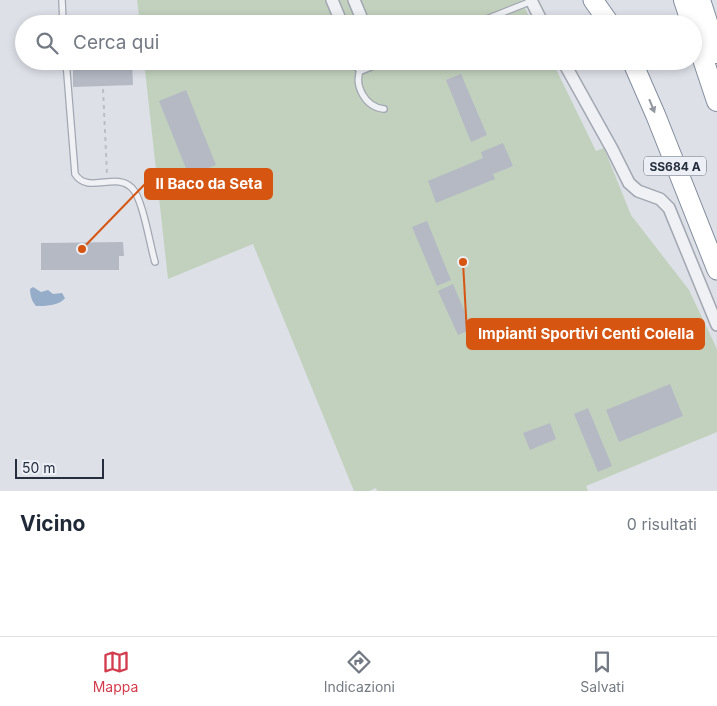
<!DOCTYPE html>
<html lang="it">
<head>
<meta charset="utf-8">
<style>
  body { margin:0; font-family:Inter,sans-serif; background:#f6f6f7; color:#1f2937 }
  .scale { position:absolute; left:15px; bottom:12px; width:89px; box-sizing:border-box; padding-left:5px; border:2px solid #262e3e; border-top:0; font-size:14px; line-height:18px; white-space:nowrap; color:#262e3e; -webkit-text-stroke:4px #eceff5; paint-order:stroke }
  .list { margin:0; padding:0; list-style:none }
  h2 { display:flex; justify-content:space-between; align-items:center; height:65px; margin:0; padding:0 20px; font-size:21px }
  h2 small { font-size:16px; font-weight:400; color:#747a83 }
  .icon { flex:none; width:28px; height:28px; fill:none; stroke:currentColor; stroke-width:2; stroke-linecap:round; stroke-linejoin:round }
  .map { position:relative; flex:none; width:717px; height:491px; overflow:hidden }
  .search { position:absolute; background:#fff; box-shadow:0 2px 8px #0003; left:15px; right:15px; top:15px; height:55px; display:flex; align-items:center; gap:12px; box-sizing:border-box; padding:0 18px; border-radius:28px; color:#747a83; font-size:19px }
  .sheet { height:145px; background:#fff }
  nav { display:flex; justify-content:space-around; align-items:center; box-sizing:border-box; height:70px; border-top:1px solid #e0e1e3; background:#fff; font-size:14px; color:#747a83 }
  nav a { display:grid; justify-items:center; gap:2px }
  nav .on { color:#d23c4d }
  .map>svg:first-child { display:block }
</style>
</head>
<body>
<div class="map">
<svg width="717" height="491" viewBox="0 0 717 491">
  <rect width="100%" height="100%" fill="#dde0e7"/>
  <path fill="#c2d1be" d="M137,0H521L533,24H140Z
    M144,61H552L596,151L604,148L631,215L689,290L717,349V432L586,486L588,491H377L376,488L369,491H354L253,244L168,279Z"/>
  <path fill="#96adc9" d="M33,287L41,292L48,290L53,294L62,293L65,298C59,306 45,306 36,306C32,302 30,295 30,289Z"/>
  <path fill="#b4b9c4" d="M73,61H132L133,85L73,87Z
    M461,74L487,135L471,142L446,80Z
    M186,90L216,165L189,176L159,101Z
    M503,143L513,166L493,174L495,179L436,203L428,181L483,158L481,152Z
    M427,221L451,280L437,286L412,227Z
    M123,242L124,256H119V270H41V243Z
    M453,284L472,329L458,335L438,291Z
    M670,384L683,416L619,442L606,410Z
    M588,408L612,466L598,472L574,414Z
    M550,423L556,439L530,450L523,433Z"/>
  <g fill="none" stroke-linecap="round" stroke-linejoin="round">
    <defs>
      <path id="service" d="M62,0L63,24
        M474,24L532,1
        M66,61L75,174C88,195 116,171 132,188C143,199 150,246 155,262
        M361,68C353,85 365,107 384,109"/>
      <path id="minor" d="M332,0L342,24
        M354,0L364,24
        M531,0L543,24
        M358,61L361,68L378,61
        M563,61L612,149L629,183L638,191L660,199L669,208L717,325"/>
      <path id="trunk" d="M593,0L610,24
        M632,61L656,116L717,270"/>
      <path id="motorway" d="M684,0L692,24
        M700,0L717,53
        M693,29L717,101"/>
    </defs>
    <use href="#service" stroke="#a2a7b1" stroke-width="8"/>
    <use href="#minor" stroke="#a2a7b1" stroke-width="14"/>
    <use href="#trunk" stroke="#848d9e" stroke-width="21"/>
    <use href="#motorway" stroke="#848d9e" stroke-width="22"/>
    <path stroke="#bbbec5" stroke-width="2" stroke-dasharray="4 4" stroke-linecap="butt" d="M103,89L107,174"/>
    <use href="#service" stroke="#eff1f5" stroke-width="5.5"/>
    <use href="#minor" stroke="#eff1f5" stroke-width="11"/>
    <use href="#trunk" stroke="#fff" stroke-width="19"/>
    <use href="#motorway" stroke="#fff" stroke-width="20"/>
  </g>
  <defs><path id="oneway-solid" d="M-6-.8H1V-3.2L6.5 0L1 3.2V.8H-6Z" transform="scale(1.25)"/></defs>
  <use fill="#92969e" href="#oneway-solid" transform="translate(652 106) rotate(68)"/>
  <g text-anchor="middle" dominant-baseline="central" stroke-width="4" stroke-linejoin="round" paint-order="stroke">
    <rect fill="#eceff5" stroke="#616875" stroke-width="1" x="644" y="156.5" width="62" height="19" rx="4"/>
    <g font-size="12" font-weight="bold" fill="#262e3e">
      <text x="675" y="166">SS684 A</text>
    </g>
  </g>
  <path fill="none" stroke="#d55511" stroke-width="2" d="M82 249L145 184M463 262L467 334"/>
  <g fill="#d55511" stroke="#eceff5" stroke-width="2">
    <circle cx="82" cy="249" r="5"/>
    <circle cx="463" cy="262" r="5"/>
  </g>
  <g fill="#d55511" stroke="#d55511" stroke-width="2">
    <rect x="145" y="169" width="127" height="30" rx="5"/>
    <rect x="467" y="319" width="237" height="30" rx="5"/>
  </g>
  <g font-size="15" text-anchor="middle" font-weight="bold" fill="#fff">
    <text x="209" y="189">Il Baco da Seta</text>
    <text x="586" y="339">Impianti Sportivi Centi Colella</text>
  </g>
</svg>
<div class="scale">50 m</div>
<div class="search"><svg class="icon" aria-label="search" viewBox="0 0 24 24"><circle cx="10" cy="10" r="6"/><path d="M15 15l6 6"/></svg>Cerca qui</div>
</div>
<section class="sheet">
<h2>Vicino<small>0 risultati</small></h2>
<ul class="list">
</ul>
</section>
<nav>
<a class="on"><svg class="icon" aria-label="map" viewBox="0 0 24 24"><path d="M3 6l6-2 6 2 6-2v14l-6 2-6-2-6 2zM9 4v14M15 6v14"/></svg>Mappa</a>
<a><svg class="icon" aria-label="directions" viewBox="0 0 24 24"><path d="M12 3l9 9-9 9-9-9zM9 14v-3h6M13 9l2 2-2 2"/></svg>Indicazioni</a>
<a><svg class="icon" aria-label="saved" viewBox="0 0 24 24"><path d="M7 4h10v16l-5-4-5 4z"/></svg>Salvati</a>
</nav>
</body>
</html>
